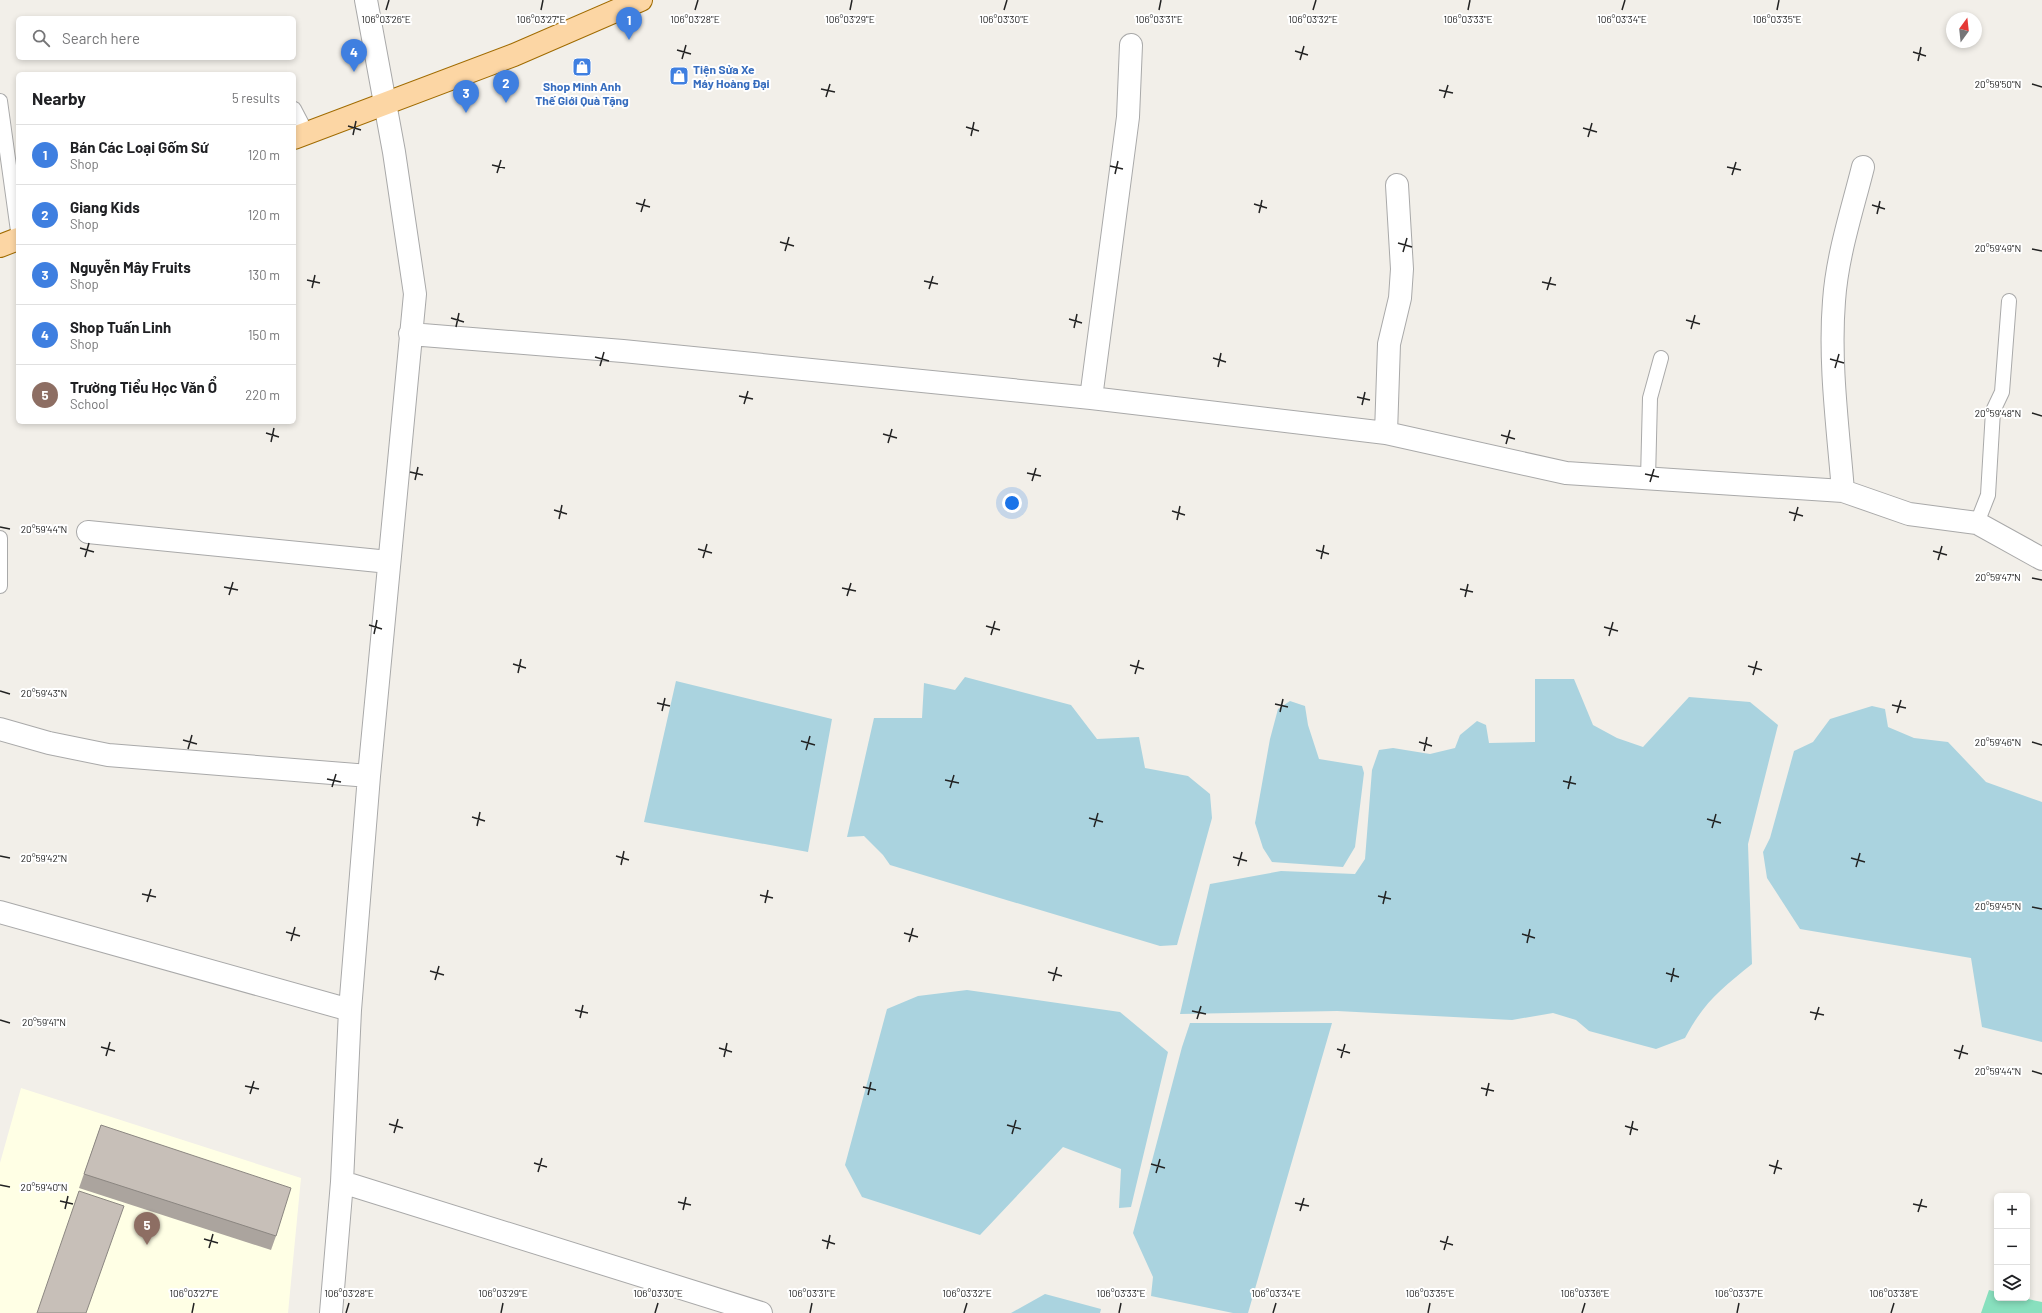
<!DOCTYPE html>
<html lang="en">
<head>
<meta charset="utf-8">
<style>
  body { margin:0; font-family:Barlow,sans-serif; background:#f2f2f2; color:#202124 }
  .controls { position:absolute; right:12px; bottom:12px; display:grid; overflow:hidden; border-radius:6px; box-shadow:0 2px 6px #0003 }
  .controls button { width:36px; height:36px; display:grid; place-items:center; padding:0; border:0; border-bottom:1px solid #e0e0e0; background:#fff; color:#202124; font:20px sans-serif }
  .compass { position:absolute; left:1946px; top:12px; width:36px; height:36px; border-radius:50%; background:#fff; box-shadow:0 2px 6px #0003; rotate:15deg }
  .you { position:absolute; left:1012px; top:503px; width:14px; height:14px; margin:-10px; border:3px solid #fff; border-radius:50%; background:#1a73e8; box-shadow:0 0 0 6px #1a73e833 }
  .badge { display:grid; place-items:center; width:26px; height:26px; border-radius:50%; background:#db2777; color:#fff; font-size:13px; font-weight:700 }
  .pin { position:absolute; translate:-50% -33px; filter:drop-shadow(0 1px 2px #0008) }
  .pin::after { content:''; position:absolute; top:21px; width:14px; height:12px; background:inherit; clip-path:polygon(0 0,100% 0,50% 100%) }
  .list { margin:0; padding:0; list-style:none }
  h2 { display:flex; justify-content:space-between; align-items:center; height:52px; margin:0; padding:0 16px; font-size:17px }
  h2 small { font-size:13px; font-weight:400; color:#757577 }
  .list li { display:grid; grid-template-columns:26px 1fr auto; gap:12px; align-items:center; box-sizing:border-box; height:60px; padding:0 16px; border-top:1px solid #e0e0e0 }
  .list b { display:block; font-size:15px; white-space:nowrap }
  .list p { margin:0; font-size:13px; white-space:nowrap; color:#757577 }
  .list em { font-size:13px; font-style:normal; color:#757577 }
  .icon { flex:none; width:22px; height:22px; fill:none; stroke:currentColor; stroke-width:2; stroke-linecap:round; stroke-linejoin:round }
  .map { position:relative; flex:none; width:2042px; height:1313px; overflow:hidden }
  .search { position:absolute; background:#fff; box-shadow:0 2px 6px #0003; left:16px; top:16px; width:280px; height:44px; display:flex; align-items:center; gap:10px; box-sizing:border-box; padding:0 14px; border-radius:6px; color:#757577; font-size:15px }
  .panel { position:absolute; background:#fff; box-shadow:0 2px 6px #0003; left:16px; top:72px; width:280px; height:352px; border-radius:6px }
  .map>svg:first-child { display:block }
</style>
</head>
<body>
<div class="map">
<svg width="2042" height="1313" viewBox="0 0 2042 1313">
  <rect width="100%" height="100%" fill="#f2efe9"/>
  <path fill="#ffffe5" d="M21,1088L301,1178L288,1313H0V1163Z"/>
  <path fill="#88e0be" d="M1989,1290L1997,1292V1298H2023L2042,1302V1313H1981Z"/>
  <path fill="#aad3df" d="M965,677L1071,705L1097,739L1139,737L1145,768L1188,776L1210,794L1212,818L1177,945L1160,946L890,865L883,855L864,836L847,837L874,718H922L924,683L955,690Z
    M1535,679H1574L1593,725L1617,738L1643,747L1689,697L1750,702L1778,725L1748,844L1752,964C1721,989 1704,1002 1685,1038L1656,1049L1589,1031L1576,1020L1553,1013L1512,1020L1337,1011L1180,1014L1210,884L1281,871L1355,874L1365,859L1372,770L1379,750L1393,748L1430,754L1455,748L1460,735L1477,721L1486,725L1489,743L1535,742Z
    M676,681L832,719L808,852L644,822Z
    M1290,701L1305,706L1308,725L1319,759L1362,766L1364,773L1355,847L1343,867L1272,862L1263,848L1255,823L1270,739L1278,709Z
    M1872,706L1885,709L1888,727L1914,738L1948,742L1986,782L2042,802V1042L1982,1027L1971,958L1800,929L1767,878L1763,852L1770,838L1794,751L1813,742L1830,719Z
    M967,990L1120,1012L1168,1052L1131,1207L1119,1208L1121,1169L1063,1147L980,1235L862,1197L845,1165L887,1009L918,996Z
    M1190,1023H1332L1248,1313H1233L1151,1296L1153,1277L1133,1233L1182,1047Z
    M1045,1294L1101,1309L1100,1313H1011Z"/>
  <g fill="none" stroke-linecap="round" stroke-linejoin="round">
    <defs>
      <path id="service" d="M0,101L18,231
        M294,109L307,134
        M1648,479L1650,398L1661,358
        M1977,523L1988,495L1993,411L2002,392L2009,301
        M0,538V586"/>
      <path id="minor" d="M410,334L623,351L1091,398L1386,433L1566,473L1843,491L1909,514L1977,523L2042,559
        M1091,398L1128,117L1131,45
        M1386,433L1389,344L1400,298L1402,269L1397,185
        M1843,491C1838,428 1829,363 1834,301C1837,256 1852,211 1863,167
        M88,532L389,562
        M0,729L49,743L108,755L369,776
        M0,912L350,1010
        M342,1182L761,1313
        M331,1313L342,1182L350,1010L369,776L415,294L394,152L366,0"/>
      <path id="primary" d="M294,138L514,55L641,0
        M0,246L18,239"/>
    </defs>
    <use href="#service" stroke="#a9a9a9" stroke-width="16"/>
    <use href="#minor" stroke="#a9a9a9" stroke-width="24"/>
    <use href="#primary" stroke="#a06b00" stroke-width="24"/>
    <use href="#service" stroke="#fff" stroke-width="14"/>
    <use href="#minor" stroke="#fff" stroke-width="22"/>
    <use href="#primary" stroke="#fcd6a4" stroke-width="22"/>
  </g>
  <path fill="#aba49e" d="M101,1125L276,1236L271,1250L79,1188Z"/>
  <path fill="#c7bfb8" stroke="#8b8681" d="M101,1125L291,1188L276,1236L84,1174Z
    M79,1191L124,1206L86,1313H37Z"/>
  <path fill="none" stroke="#222" stroke-width="1.5" d="M386,10L389,0M541,10L543,0M695,10L698,0M850,10L852,0M1004,10L1007,0M1159,10L1161,0M1313,10L1316,0M1468,10L1470,0M1622,10L1625,0M1777,10L1779,0M677,50L691,54M1295,51L1308,55M1913,52L1926,56M682,59L686,45M1300,60L1304,46M1918,61L1921,47M2032,84L2042,87M821,89L835,92M1439,90L1453,93M826,97L830,84M1444,98L1448,85M348,126L361,130M966,127L979,131M1583,128L1597,132M353,135L356,121M971,136L974,122M1588,137L1592,123M492,165L505,168M1110,166L1123,169M1727,167L1741,170M497,173L501,160M1115,174L1118,161M1732,175L1736,162M636,203L650,207M1254,204L1267,208M1872,205L1885,209M641,212L645,199M1259,213L1262,200M1877,214L1880,201M780,242L794,246M1398,243L1412,247M2032,249L2042,251M785,251L789,237M1403,252L1407,238M307,280L320,283M924,281L938,284M1542,282L1556,285M312,288L315,275M929,289L933,276M1547,290L1551,277M451,318L464,322M1069,319L1082,323M1686,320L1700,324M456,327L459,313M1074,328L1077,314M1691,329L1695,315M595,357L609,361M1213,358L1226,362M1830,359L1844,363M600,366L604,352M1218,367L1221,353M1835,368L1839,354M739,396L753,399M1357,397L1370,400M744,404L748,391M1362,405L1365,392M2032,413L2042,416M266,433L279,437M883,434L897,438M1501,435L1515,439M271,442L274,428M888,443L892,429M1506,444L1510,430M410,472L423,475M1027,473L1041,476M1645,474L1659,477M415,480L418,467M1032,481L1036,468M1650,482L1654,469M554,510L567,514M1172,511L1185,515M1789,512L1803,516M559,519L562,505M1177,520L1180,506M1794,521L1798,507M0,527L10,529M80,548L94,552M698,549L712,553M1316,550L1329,554M1933,551L1947,555M85,557L89,543M703,558L707,544M1321,559L1324,545M1938,560L1942,546M2032,578L2042,580M224,587L238,590M842,588L856,591M1460,589L1473,592M229,595L233,582M847,596L851,583M1465,597L1468,584M369,625L382,629M986,626L1000,630M1604,627L1618,631M374,634L377,620M991,635L995,621M1609,636L1613,622M513,664L526,668M1130,665L1144,669M1748,666L1762,670M518,673L521,659M1135,674L1139,660M1753,675L1757,661M0,691L10,694M657,703L670,706M1275,704L1288,707M1892,705L1906,708M662,711L665,698M1280,712L1283,699M1897,713L1901,700M183,740L197,744M801,741L815,745M1419,742L1432,746M2032,742L2042,745M188,749L192,735M806,750L810,736M1424,751L1427,737M327,779L341,782M945,780L959,783M1563,781L1576,784M332,787L336,774M950,788L954,775M1568,789L1571,776M472,817L485,821M1089,818L1103,822M1707,819L1721,823M477,826L480,812M1094,827L1098,813M1712,828L1716,814M0,856L10,858M616,856L629,860M1233,857L1247,861M1851,858L1865,862M621,865L624,851M1238,866L1242,852M1856,867L1860,853M142,894L156,897M760,895L773,898M1378,896L1391,899M147,902L151,889M765,903L768,890M1383,904L1386,891M2032,907L2042,909M286,932L300,936M904,933L918,937M1522,934L1535,938M291,941L295,927M909,942L913,928M1527,943L1530,929M430,971L444,975M1048,972L1062,976M1666,973L1679,977M435,980L439,966M1053,981L1057,967M1671,982L1674,968M575,1010L588,1013M1192,1011L1206,1014M1810,1012L1824,1015M580,1018L583,1005M1197,1019L1201,1006M0,1020L10,1023M1815,1020L1819,1007M101,1047L115,1051M719,1048L732,1052M1337,1049L1350,1053M1954,1050L1968,1054M106,1056L110,1042M724,1057L727,1043M1341,1058L1345,1044M1959,1059L1963,1045M2032,1071L2042,1074M245,1086L259,1089M863,1087L876,1090M1481,1088L1494,1091M250,1094L254,1081M868,1095L871,1082M1486,1096L1489,1083M389,1124L403,1128M1007,1125L1021,1129M1625,1126L1638,1130M394,1133L398,1119M1012,1134L1016,1120M1630,1135L1633,1121M534,1163L547,1167M1151,1164L1165,1168M1769,1165L1782,1169M538,1172L542,1158M1156,1173L1160,1159M1774,1174L1778,1160M0,1185L10,1187M60,1201L73,1204M678,1202L691,1205M1295,1203L1309,1206M1913,1204L1927,1207M65,1209L68,1196M683,1210L686,1197M1300,1211L1304,1198M1918,1212L1922,1199M204,1239L218,1243M822,1240L835,1244M1440,1241L1453,1245M209,1248L213,1234M827,1249L830,1235M1444,1250L1448,1236M192,1313L194,1303M346,1313L349,1303M501,1313L503,1303M655,1313L658,1303M810,1313L812,1303M964,1313L967,1303M1119,1313L1121,1303M1273,1313L1276,1303M1428,1313L1430,1303M1582,1313L1585,1303M1737,1313L1739,1303M1891,1313L1894,1303"/>
  <defs>
    <symbol id="shop-square" viewBox="-11 -11 22 22"><rect x="-9" y="-9" width="18" height="18" rx="4" fill="#3f7fe0" stroke="#fff"/><path d="M-5-2.5h2.3a2.7 3.5 0 0 1 5.4 0H5L5.5 6h-11ZM-1.5-2.5h3a1.5 2.3 0 0 0-3 0Z" fill="#fff"/></symbol>
  </defs>
  <g fill-rule="evenodd">
    <use href="#shop-square" x="571" y="56" width="22" height="22"/>
    <use href="#shop-square" x="668" y="65" width="22" height="22"/>
  </g>
  <g text-anchor="middle" dominant-baseline="central" stroke-width="4" stroke-linejoin="round" paint-order="stroke">
    <g font-size="12" font-weight="bold" fill="#366cbe" stroke="#fff" text-anchor="start">
      <text x="693" y="69">Tiện Sửa Xe<tspan x="693" dy="14">Máy Hoàng Đại</tspan></text>
      <text x="582" y="86" text-anchor="middle">Shop Minh Anh<tspan x="582" dy="14">Thế Giới Quà Tặng</tspan></text>
    </g>
  </g>
  <g font-size="10" text-anchor="middle" fill="#222" stroke="#fff" stroke-width="4" stroke-linejoin="round" paint-order="stroke">
    <text x="386" y="23">106°03'26"E</text>
    <text x="541" y="23">106°03'27"E</text>
    <text x="695" y="23">106°03'28"E</text>
    <text x="850" y="23">106°03'29"E</text>
    <text x="1004" y="23">106°03'30"E</text>
    <text x="1159" y="23">106°03'31"E</text>
    <text x="1313" y="23">106°03'32"E</text>
    <text x="1468" y="23">106°03'33"E</text>
    <text x="1622" y="23">106°03'34"E</text>
    <text x="1777" y="23">106°03'35"E</text>
    <text x="1998" y="88">20°59'50"N</text>
    <text x="1998" y="252">20°59'49"N</text>
    <text x="1998" y="417">20°59'48"N</text>
    <text x="44" y="533">20°59'44"N</text>
    <text x="1998" y="581">20°59'47"N</text>
    <text x="44" y="697">20°59'43"N</text>
    <text x="1998" y="746">20°59'46"N</text>
    <text x="44" y="862">20°59'42"N</text>
    <text x="1998" y="910">20°59'45"N</text>
    <text x="44" y="1026">20°59'41"N</text>
    <text x="1998" y="1075">20°59'44"N</text>
    <text x="44" y="1191">20°59'40"N</text>
    <text x="194" y="1297">106°03'27"E</text>
    <text x="349" y="1297">106°03'28"E</text>
    <text x="503" y="1297">106°03'29"E</text>
    <text x="658" y="1297">106°03'30"E</text>
    <text x="812" y="1297">106°03'31"E</text>
    <text x="967" y="1297">106°03'32"E</text>
    <text x="1121" y="1297">106°03'33"E</text>
    <text x="1276" y="1297">106°03'34"E</text>
    <text x="1430" y="1297">106°03'35"E</text>
    <text x="1585" y="1297">106°03'36"E</text>
    <text x="1739" y="1297">106°03'37"E</text>
    <text x="1894" y="1297">106°03'38"E</text>
  </g>
</svg>
<div class="controls">
<button>+</button>
<button>−</button>
<button><svg class="icon" aria-label="layers" viewBox="0 0 24 24"><path d="M12 4l9 5-9 5-9-5zM3 14l9 5 9-5"/></svg></button>
</div>
<svg class="compass" viewBox="-18 -18 36 36"><path d="M0-13l5 13h-10z" fill="#e53935"/><path d="M0 13l5-13h-10z" fill="#757577"/></svg>
<div class="you"></div>
<div class="pin badge" style="left:629px;top:40px;background:#3f7fe0">1</div>
<div class="pin badge" style="left:506px;top:103px;background:#3f7fe0">2</div>
<div class="pin badge" style="left:466px;top:113px;background:#3f7fe0">3</div>
<div class="pin badge" style="left:354px;top:72px;background:#3f7fe0">4</div>
<div class="pin badge" style="left:147px;top:1245px;background:#8d6e63">5</div>
<div class="search"><svg class="icon" aria-label="search" viewBox="0 0 24 24"><circle cx="10" cy="10" r="6"/><path d="M15 15l6 6"/></svg>Search here</div>
<section class="panel">
<h2>Nearby<small>5 results</small></h2>
<ul class="list">
<li><span class="badge" style="background:#3f7fe0">1</span><div><b>Bán Các Loại Gốm Sứ</b><p>Shop</p></div><em>120 m</em></li>
<li><span class="badge" style="background:#3f7fe0">2</span><div><b>Giang Kids</b><p>Shop</p></div><em>120 m</em></li>
<li><span class="badge" style="background:#3f7fe0">3</span><div><b>Nguyễn Mây Fruits</b><p>Shop</p></div><em>130 m</em></li>
<li><span class="badge" style="background:#3f7fe0">4</span><div><b>Shop Tuấn Linh</b><p>Shop</p></div><em>150 m</em></li>
<li><span class="badge" style="background:#8d6e63">5</span><div><b>Trường Tiểu Học Văn Ổ</b><p>School</p></div><em>220 m</em></li>
</ul>
</section>
</div>
</body>
</html>
